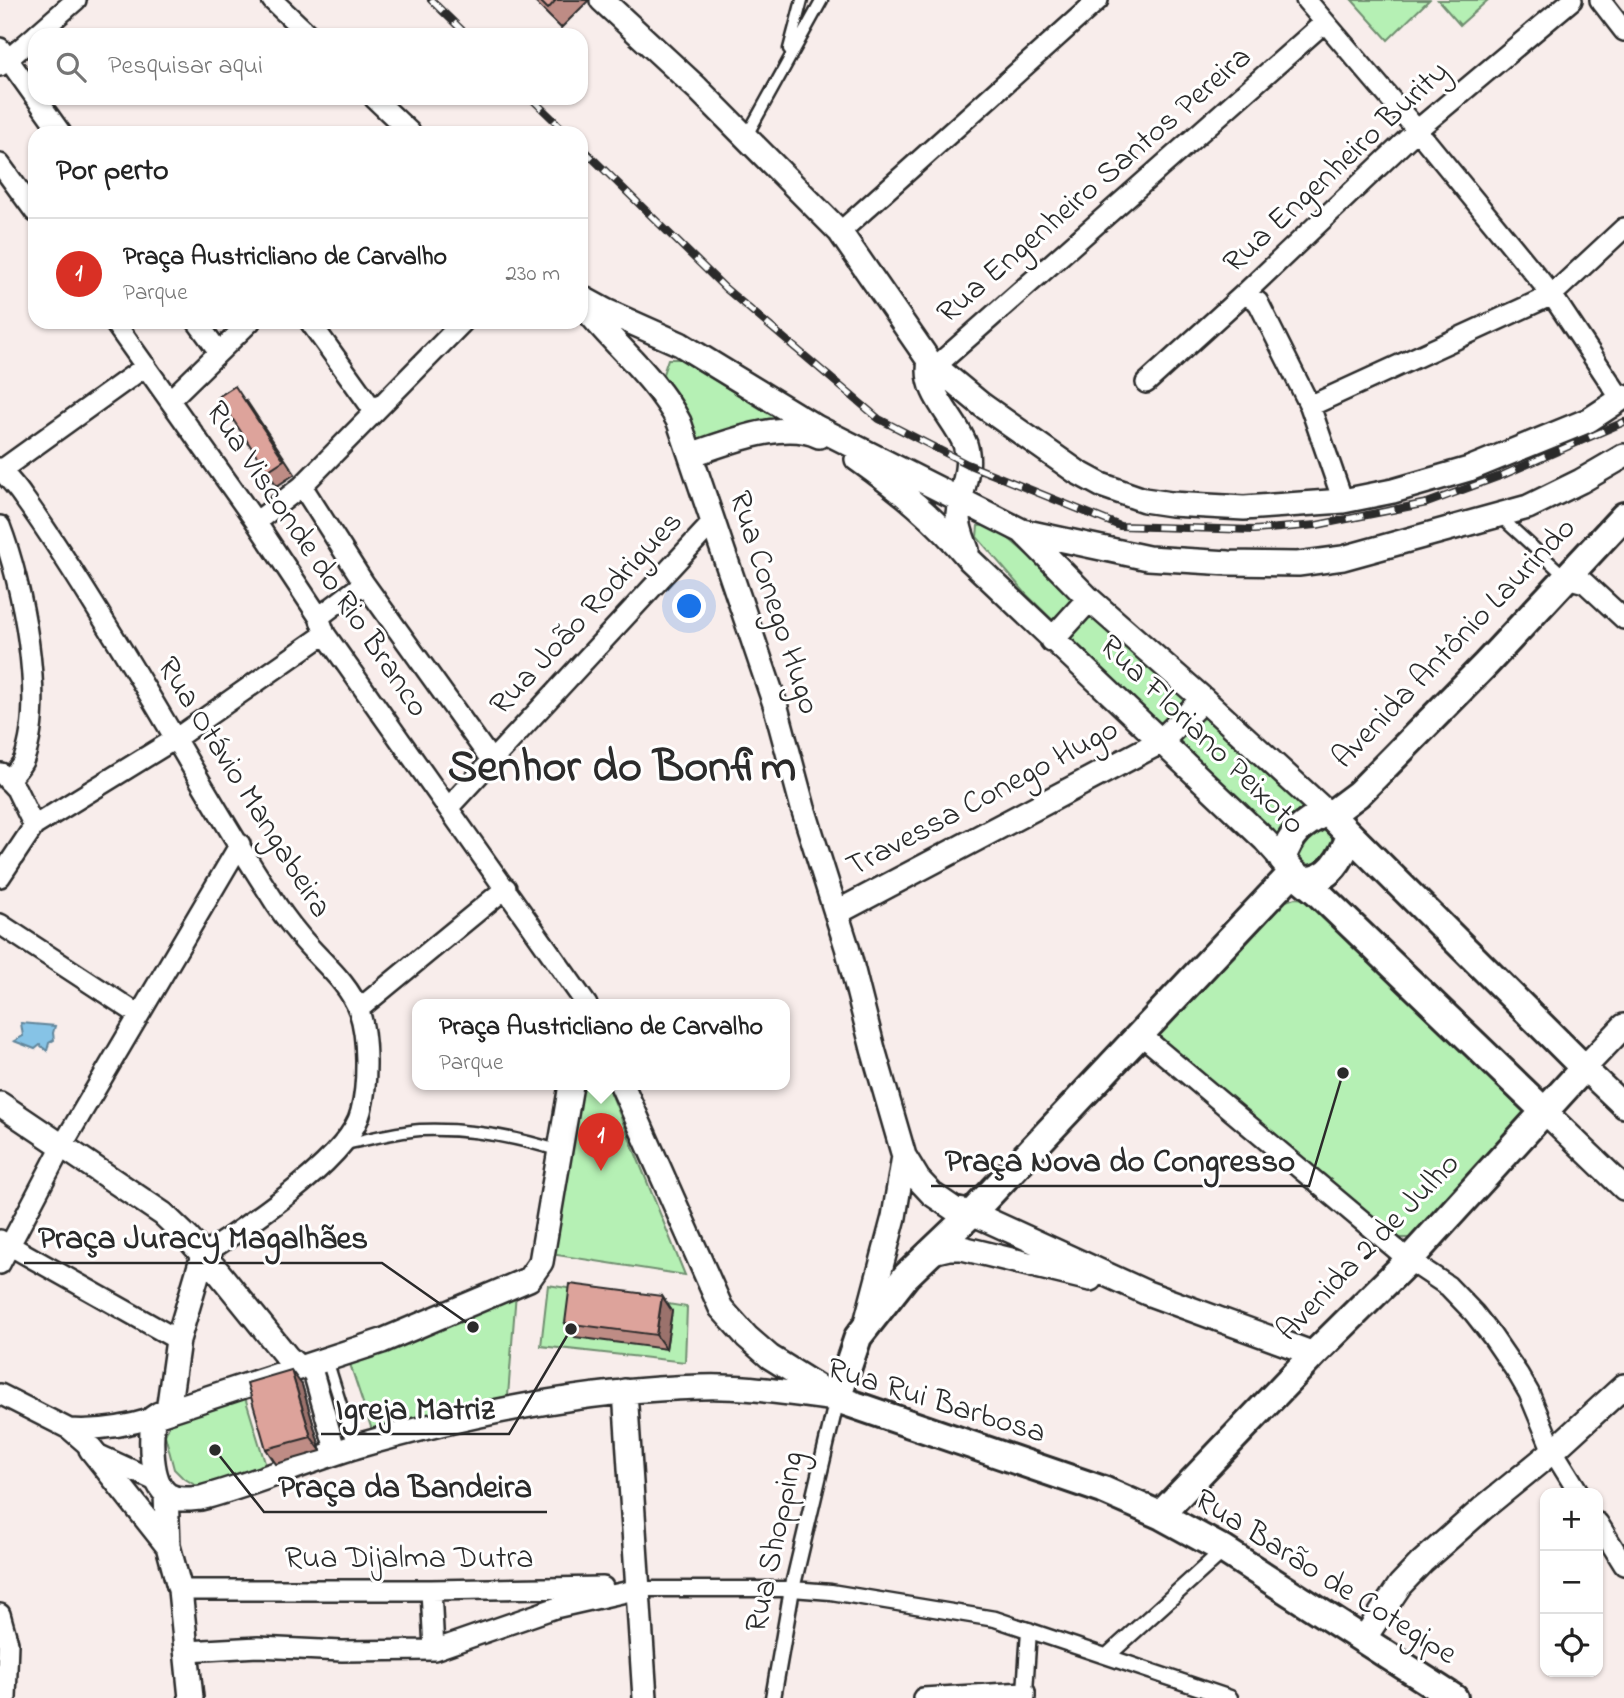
<!DOCTYPE html>
<html lang="pt">
<head>
<meta charset="utf-8">
<style>
  body { margin:0; font-family:"Indie Flower",sans-serif; background:#f6f6f6; color:#222 }
  .controls { position:absolute; right:21px; bottom:21px; display:grid; overflow:hidden; border-radius:14px; box-shadow:0 2px 5px #0004 }
  .controls button { width:63px; height:63px; display:grid; place-items:center; padding:0; border:0; border-bottom:2px solid #e0e0e0; background:#fff; color:#222; font:35px sans-serif }
  .you { position:absolute; left:690px; top:607px; width:24px; height:24px; margin:-18px; border:5px solid #fff; border-radius:50%; background:#1a73e8; box-shadow:0 0 0 10px #1a73e833 }
  .badge { display:grid; place-items:center; width:46px; height:46px; border-radius:50%; background:#d93025; color:#fff; font-size:23px; font-weight:700 }
  .pin { position:absolute; translate:-50% -58px; filter:drop-shadow(0 2px 4px #0008) }
  .pin::after { content:''; position:absolute; top:37px; width:24px; height:21px; background:inherit; clip-path:polygon(0 0,100% 0,50% 100%) }
  .popup { position:absolute; left:412px; top:999px; width:378px; height:91px; box-sizing:border-box; display:grid; place-content:center; border-radius:14px; background:#fff; filter:drop-shadow(0 2px 5px #0005); font-size:23px; white-space:nowrap; color:#767676 }
  .popup b { font-size:26px; color:#222 }
  .popup::after { content:''; position:absolute; left:50%; top:100%; margin-left:-14px; border:14px solid transparent; border-top-color:#fff }
  .list { margin:0; padding:0; list-style:none }
  h2 { display:flex; justify-content:space-between; align-items:center; height:91px; margin:0; padding:0 28px; font-size:30px }
  h2 small { font-size:23px; font-weight:400; color:#767676 }
  .list li { display:grid; grid-template-columns:46px 1fr auto; gap:21px; align-items:center; box-sizing:border-box; height:112px; padding:0 28px; border-top:2px solid #e0e0e0 }
  .list b { display:block; font-size:26px; white-space:nowrap }
  .list p { margin:0; font-size:23px; white-space:nowrap; color:#767676 }
  .list em { font-size:23px; font-style:normal; color:#767676 }
  .icon { flex:none; width:38px; height:38px; fill:none; stroke:currentColor; stroke-width:2; stroke-linecap:round; stroke-linejoin:round }
  .map { position:relative; flex:none; width:1624px; height:1698px; overflow:hidden }
  .search { position:absolute; background:#fff; box-shadow:0 2px 5px #0004; left:28px; top:28px; width:560px; height:77px; display:flex; align-items:center; gap:18px; box-sizing:border-box; padding:0 24px; border-radius:21px; color:#767676; font-size:26px }
  .panel { position:absolute; background:#fff; box-shadow:0 2px 5px #0004; left:28px; top:126px; width:560px; height:203px; border-radius:21px }
  .map>svg:first-child { display:block }
</style>
</head>
<body>
<div class="map">
<svg width="1624" height="1698" viewBox="0 0 1624 1698">
  <rect width="100%" height="100%" fill="#f8edeb"/>
  <filter id="ink" filterUnits="userSpaceOnUse"><feTurbulence type="fractalNoise" baseFrequency=".0143" numOctaves="2"/><feDisplacementMap in="SourceGraphic" scale="14" xChannelSelector="R" yChannelSelector="G"/><feConvolveMatrix kernelMatrix="1 2 1 2 8 2 1 2 1" color-interpolation-filters="sRGB"/></filter>
  <g filter="url(#ink)">
    <path fill="#b5f0b4" stroke="#708e70" stroke-width="2" d="M1352,0H1429L1388,40Z
      M1438,0H1488L1460,25Z
      M668,359H680L777,419L691,441L663,374Z
      M993,525L1126,640L1343,837L1312,873L1027,595L977,537L978,526Z
      M1295,898L1317,900L1528,1108L1413,1238H1394L1152,1037L1283,902Z
      M576,1085H604L609,1088L685,1275L544,1253Z
      M548,1285L687,1307L685,1362L541,1346Z
      M516,1292L508,1396L372,1430L349,1361Z
      M244,1394L266,1466L198,1487L182,1477L174,1469L165,1435L172,1418Z"/>
    <path fill="#86c3e6" stroke="#62869b" stroke-width="2" d="M21,1023L55,1026L53,1033L54,1040L49,1043L47,1051L40,1045L35,1049L14,1041L23,1036Z"/>
    <g fill="none" stroke-linecap="round" stroke-linejoin="round">
      <defs>
        <path id="service" d="M789,49L802,0
          M746,137L822,0
          M1504,515L1507,523L1567,578
          M345,1144C369,1139 395,1132 420,1130C466,1128 516,1137 560,1151
          M327,1360L354,1446"/>
        <path id="pedestrian" d="M639,1589H792L831,1592L995,1619L1230,1698
          M1107,1656L1224,1550
          M1025,1692L1029,1630
          M773,1698L792,1589L837,1399"/>
        <path id="minor" d="M272,0L309,35
          M1306,0L1417,130L1552,295L1621,399
          M1600,0L1624,31
          M36,35L76,0
          M0,48L35,97
          M0,66L35,36
          M36,98L61,133
          M374,98L411,133
          M0,164L35,212
          M840,232L1098,0
          M1244,294L1258,302L1310,406L1343,501
          M114,322L256,522L319,617L325,634L587,1005
          M197,322L219,352
          M310,322L374,411
          M936,366L1325,22
          M1146,383L1244,294L1417,130L1572,0
          M171,399L250,322
          M1310,406L1552,295L1624,228
          M0,468C7,478 16,486 23,497C51,535 76,576 101,616C159,707 210,803 269,893C278,908 289,923 300,936C319,960 348,981 359,1011C368,1036 368,1084 361,1111C350,1159 244,1227 203,1255
          M0,471L146,366
          M302,486L364,583L491,760
          M256,522L302,486L463,322
          M0,526C22,583 46,700 24,759C21,767 13,774 8,781
          M1567,578L1585,583L1624,619
          M319,617L364,583
          M449,807L712,523
          M34,826L175,739L325,634
          M0,877L34,826L16,789L1,773
          M0,924L139,1015
          M359,1009L506,888
          M1141,1035L1409,1260L1448,1286L1474,1313L1492,1336L1518,1374L1529,1393L1553,1451L1579,1493
          M0,1240L178,1340
          M0,1264L62,1146L240,844
          M311,1365L336,1453
          M0,1394L69,1429L99,1455L158,1482
          M69,1429C99,1431 124,1427 153,1418
          M1598,1523L1624,1565
          M180,1590H431L603,1587
          M431,1590L434,1650
          M0,1614L8,1643L6,1698
          M187,1651L258,1647L342,1651L434,1650L555,1608L639,1589
          M923,1698L1025,1692V1698"/>
        <path id="tertiary" d="M602,0L697,88L840,232L930,362L982,405L1077,472L1101,485L1144,500L1171,504L1244,508L1343,501L1393,491L1469,469L1589,420L1624,397
          M584,299L606,311L680,344L816,427L1022,531L1089,599L1203,699L1326,812
          M581,303C612,343 655,376 679,422L775,704L803,808L847,947L873,1049L904,1156L918,1179L932,1194L954,1209L972,1213L1147,1293L1314,1354
          M930,362C923,392 955,418 965,444C973,468 960,491 958,514C957,526 963,539 967,550
          M690,450L696,453C729,442 786,419 819,436
          M857,459C899,489 937,520 970,560L1265,840L1282,859
          M1022,531L1148,558L1229,563L1298,564L1343,558L1528,507L1581,481L1624,456
          M1052,640L1089,599
          M836,913L1160,742L1203,699
          M1624,1026L1584,1068L1624,1106
          M571,1085L541,1262L529,1279L382,1341L159,1414L153,1418C151,1438 149,1482 168,1495C178,1501 190,1499 201,1498C254,1484 304,1462 357,1446C469,1414 583,1390 700,1387C745,1385 792,1394 837,1399
          M622,1085L721,1308L747,1337L770,1357L831,1395
          M0,1104L163,1214L187,1237L219,1273L287,1357L299,1368
          M1543,1110L1624,1188
          M928,1253L949,1248H962L1090,1279
          M865,1327L894,1217L904,1156
          M625,1391L645,1698
          M168,1411L178,1340L203,1255
          M91,1449L168,1546
          M166,1494L168,1546L180,1590L191,1698
          M1363,1640L1400,1585L1422,1562L1482,1509L1553,1451L1624,1386"/>
        <path id="secondary" d="M1330,815L1358,794L1486,664L1624,516
          M1293,872L972,1213L906,1276L858,1337L837,1399L1103,1490L1160,1515L1224,1550L1454,1698
          M1304,880C1330,881 1342,857 1350,836
          M1160,1515L1314,1354L1409,1260L1584,1068L1330,815L1326,812C1301,825 1292,832 1282,859L1293,872L1317,892L1543,1110"/>
      </defs>
      <use href="#service" stroke="#2b2b2b" stroke-width="15"/>
      <use href="#pedestrian" stroke="#2b2b2b" stroke-width="19"/>
      <use href="#minor" stroke="#2b2b2b" stroke-width="24"/>
      <use href="#tertiary" stroke="#2b2b2b" stroke-width="28"/>
      <use href="#secondary" stroke="#2b2b2b" stroke-width="32"/>
      <use href="#service" stroke="#fff" stroke-width="10"/>
      <use href="#pedestrian" stroke="#fff" stroke-width="14"/>
      <use href="#minor" stroke="#fff" stroke-width="19"/>
      <use href="#tertiary" stroke="#fff" stroke-width="23"/>
      <use href="#secondary" stroke="#fff" stroke-width="26"/>
      <defs>
        <path id="rail" d="M431,0L467,35
          M531,98L567,133
          M581,147L725,288L879,419L967,464L1120,526L1254,530L1317,525L1427,503L1503,475L1624,422"/>
      </defs>
      <use href="#rail" stroke="#2b2b2b" stroke-width="8"/>
      <use href="#rail" stroke="#fff" stroke-width="5" stroke-dasharray="16" stroke-linecap="butt"/>
    </g>
    <path fill="#be8c85" stroke="#2b2b2b" stroke-width="2" d="M533,0H589L561,28Z
      M246,400L295,474L277,486L267,471Z
      M662,1296L672,1311L666,1349L575,1337L565,1323Z
      M302,1385L321,1451L276,1464L266,1449Z"/>
    <path fill="#9b726c" stroke="#2b2b2b" stroke-width="2" d="M662,1296L672,1311L666,1349L656,1335Z
      M291,1370L302,1385L321,1451L311,1437Z"/>
    <path fill="#dda39b" stroke="#2b2b2b" stroke-width="2" d="M539,0H556L548,9Z
      M235,386L284,460L267,471L218,397Z
      M570,1284L662,1296L656,1335L565,1323Z
      M291,1370L311,1437L266,1449L247,1383Z"/>
  </g>
  <g text-anchor="middle" dominant-baseline="central" stroke-width="6" stroke-linejoin="round" paint-order="stroke">
    <g font-size="32" fill="#2b2b2b" stroke="#fff">
      <text transform="translate(1337 168) rotate(-43)">Rua Engenheiro Burity</text>
      <text transform="translate(1095 186) rotate(-41)">Rua Engenheiro Santos Pereira</text>
      <text transform="translate(316 560) rotate(56)">Rua Visconde do Rio Branco</text>
      <text transform="translate(773 603) rotate(72)">Rua Conego Hugo</text>
      <text transform="translate(587 614) rotate(-47)">Rua João Rodrigues</text>
      <text transform="translate(1455 644) rotate(-46)">Avenida Antônio Laurindo</text>
      <text transform="translate(1201 736) rotate(44)">Rua Floriano Peixoto</text>
      <text transform="translate(243 788) rotate(58)">Rua Otávio Mangabeira</text>
      <text transform="translate(983 799) rotate(-28)">Travessa Conego Hugo</text>
      <text transform="translate(1369 1248) rotate(-46)">Avenida 2 de Julho</text>
      <text transform="translate(936 1402) rotate(17)">Rua Rui Barbosa</text>
      <text transform="translate(776 1542) rotate(-78)">Rua Shopping</text>
      <text x="409" y="1559">Rua Dijalma Dutra</text>
      <text transform="translate(1325 1578) rotate(32)">Rua Barão de Cotegipe</text>
    </g>
    <g font-size="46" font-weight="bold" fill="#2b2b2b" stroke="#fff">
      <text x="622" y="768">Senhor do Bonfim</text>
    </g>
  </g>
  <path fill="none" stroke="#2b2b2b" stroke-width="2.5" d="M1343 1073L1309 1186H931M473 1327L382 1263H24M571 1329L509 1434H321M215 1450L264 1512H547"/>
  <g fill="#2b2b2b" stroke="#fff" stroke-width="2.5">
    <circle cx="1343" cy="1073" r="7"/>
    <circle cx="473" cy="1327" r="7"/>
    <circle cx="571" cy="1329" r="7"/>
    <circle cx="215" cy="1450" r="7"/>
  </g>
  <g font-size="33" text-anchor="middle" font-weight="bold" fill="#2b2b2b" stroke="#fff" stroke-width="6" stroke-linejoin="round" paint-order="stroke">
    <text x="1120" y="1171">Praça Nova do Congresso</text>
    <text x="203" y="1248">Praça Juracy Magalhães</text>
    <text x="415" y="1419">Igreja Matriz</text>
    <text x="405" y="1497">Praça da Bandeira</text>
  </g>
</svg>
<div class="controls">
<button>+</button>
<button>−</button>
<button><svg class="icon" aria-label="locate" viewBox="0 0 24 24"><circle cx="12" cy="12" r="6"/><path d="M12 2v4M12 18v4M2 12h4M18 12h4"/></svg></button>
</div>
<div class="you"></div>
<div class="pin badge" style="left:601px;top:1171px">1</div>
<div class="popup"><b>Praça Austricliano de Carvalho</b>Parque</div>
<div class="search"><svg class="icon" aria-label="search" viewBox="0 0 24 24"><circle cx="10" cy="10" r="6"/><path d="M15 15l6 6"/></svg>Pesquisar aqui</div>
<section class="panel">
<h2>Por perto<small></small></h2>
<ul class="list">
<li><span class="badge">1</span><div><b>Praça Austricliano de Carvalho</b><p>Parque</p></div><em>230 m</em></li>
</ul>
</section>
</div>
</body>
</html>
